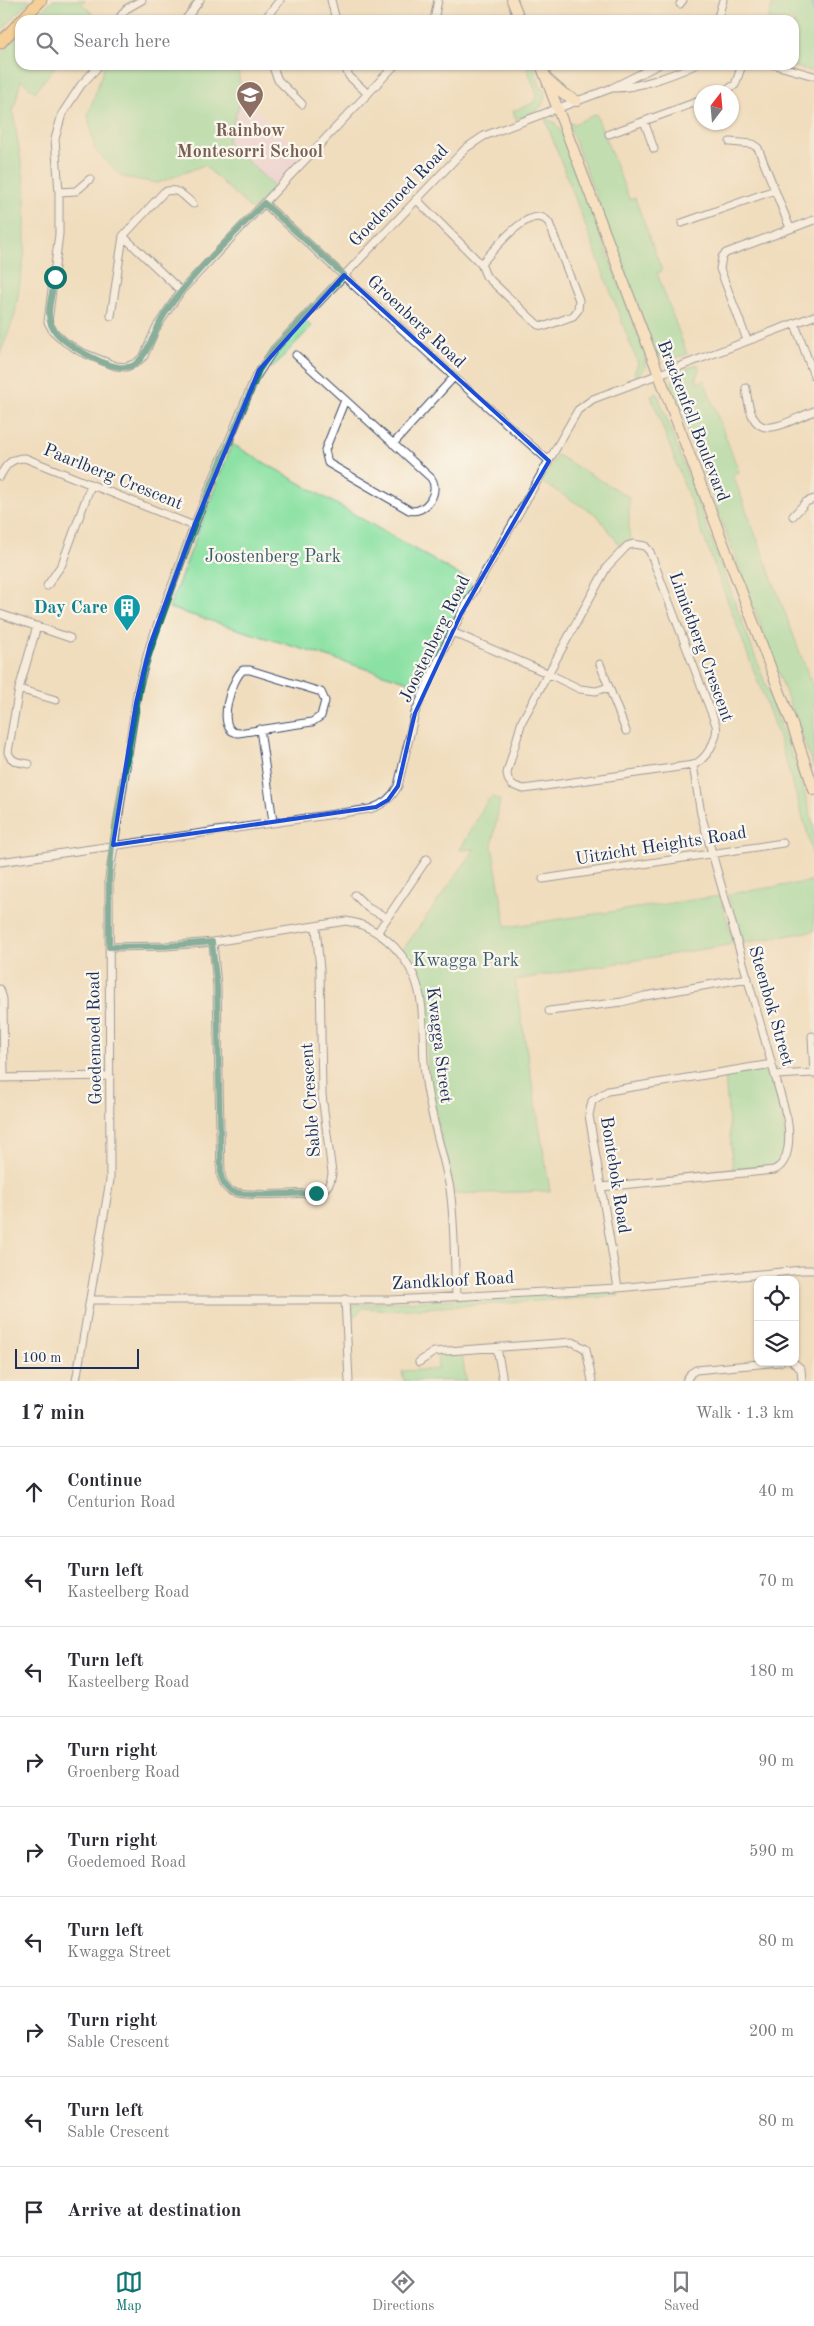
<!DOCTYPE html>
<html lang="en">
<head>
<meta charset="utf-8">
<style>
  body { margin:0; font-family:"Old Standard TT",serif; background:#f2f2f3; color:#2b2b33 }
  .controls { position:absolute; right:15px; bottom:15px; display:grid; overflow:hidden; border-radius:10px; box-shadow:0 1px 4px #0004 }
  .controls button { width:45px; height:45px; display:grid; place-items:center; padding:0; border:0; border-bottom:1px solid #e1e1e2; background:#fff; color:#2b2b33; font:25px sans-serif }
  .compass { position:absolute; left:694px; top:85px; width:45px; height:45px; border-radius:50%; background:#fff; box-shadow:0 1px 4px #0004; rotate:16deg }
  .scale { position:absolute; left:15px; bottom:12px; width:124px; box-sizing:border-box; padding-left:5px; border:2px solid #1b2f5e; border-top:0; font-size:14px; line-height:18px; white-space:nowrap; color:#1b2f5e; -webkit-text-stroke:4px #fbf7ec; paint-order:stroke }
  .stop { position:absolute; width:15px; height:15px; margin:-11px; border:4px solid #0f766e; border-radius:50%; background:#fff }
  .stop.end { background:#0f766e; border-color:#fff; box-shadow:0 1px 5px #0008 }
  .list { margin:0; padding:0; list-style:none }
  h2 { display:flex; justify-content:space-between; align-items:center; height:65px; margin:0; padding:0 20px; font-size:21px }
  h2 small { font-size:16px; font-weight:400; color:#7c7c81 }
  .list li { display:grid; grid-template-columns:32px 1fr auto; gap:15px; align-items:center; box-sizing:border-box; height:90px; padding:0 20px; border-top:1px solid #e1e1e2 }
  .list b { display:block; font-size:19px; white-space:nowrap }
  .list p { margin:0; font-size:16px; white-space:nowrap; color:#7c7c81 }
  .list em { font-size:16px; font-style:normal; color:#7c7c81 }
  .icon { flex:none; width:28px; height:28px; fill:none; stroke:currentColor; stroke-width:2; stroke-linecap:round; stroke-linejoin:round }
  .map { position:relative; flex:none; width:814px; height:1381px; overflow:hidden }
  .search { position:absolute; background:#fff; box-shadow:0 1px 4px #0004; left:15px; right:15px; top:15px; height:55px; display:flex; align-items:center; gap:12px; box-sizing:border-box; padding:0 18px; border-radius:15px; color:#7c7c81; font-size:19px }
  .sheet { height:875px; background:#fff }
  nav { display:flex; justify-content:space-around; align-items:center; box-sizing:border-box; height:70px; border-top:1px solid #e1e1e2; background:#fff; font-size:14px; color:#7c7c81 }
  nav a { display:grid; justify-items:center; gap:2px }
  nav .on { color:#0f766e }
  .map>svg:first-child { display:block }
</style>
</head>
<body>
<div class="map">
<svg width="814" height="1381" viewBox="0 0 814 1381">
  <rect width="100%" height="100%" fill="#fbf7ec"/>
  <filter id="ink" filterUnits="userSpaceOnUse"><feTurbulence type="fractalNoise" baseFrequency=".02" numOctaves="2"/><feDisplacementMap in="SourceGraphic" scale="10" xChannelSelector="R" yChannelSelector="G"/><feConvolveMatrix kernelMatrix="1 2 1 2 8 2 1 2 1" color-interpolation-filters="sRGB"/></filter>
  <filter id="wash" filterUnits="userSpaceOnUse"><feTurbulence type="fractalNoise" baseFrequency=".0096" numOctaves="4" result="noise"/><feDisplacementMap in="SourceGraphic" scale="20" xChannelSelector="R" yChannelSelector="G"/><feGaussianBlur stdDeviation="1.12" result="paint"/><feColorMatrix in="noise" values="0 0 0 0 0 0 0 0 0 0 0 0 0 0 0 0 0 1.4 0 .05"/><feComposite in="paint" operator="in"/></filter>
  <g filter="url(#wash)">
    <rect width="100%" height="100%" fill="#f0ddbd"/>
    <path fill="#edd0e8" d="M242,96L305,155L275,187L227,142Z"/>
    <path fill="#8be1a3" stroke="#538880" d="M0,0H30L0,32Z
      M52,0H85L82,4L99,20H33Z
      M774,0H814V72L788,65H794V20H768Z
      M20,34V65H56L35,92L21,80L13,112L25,185V250L15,315L0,354V54Z
      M101,65H237L242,96L227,142L275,187L252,210L204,165L158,183L122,177L95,150L88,115L104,68Z
      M526,65H533L541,89L544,90C548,110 530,114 516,119L513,111L533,103L537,95Z
      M596,114L629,199L635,198L662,271L657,273L687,354C675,358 666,363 656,354L570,128V123L574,124Z
      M545,119L554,122L562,132L645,353V368L636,378L634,373L638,364Z
      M306,321L312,326L272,368L267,365Z
      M698,364L699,369L696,378L698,383L704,380L739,472L733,475L814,690V768L671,386L675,374Z
      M657,393L800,777L814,827V863L807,831L778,735L651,396Z
      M232,444L468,580L472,585L443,639L422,686L169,608Z
      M557,455L629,497V533L631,539L622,545L618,543L597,515L541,482Z
      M492,797L500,800L492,845L506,927L720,896L734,944L515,980L550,1191L454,1194C446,1157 436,1120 430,1082C422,1033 435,994 402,951L475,849L460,850L487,801Z
      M814,881V931L742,943L728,894Z
      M761,1070L769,1073L772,1078C777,1096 795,1152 776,1165C766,1171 745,1169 733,1170L725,1076Z
      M615,1291L619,1296L392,1310L363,1308L355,1316H350C350,1308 354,1305 361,1304Z
      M459,1353L462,1354L466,1381H404L402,1371L438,1369L437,1357L440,1354Z"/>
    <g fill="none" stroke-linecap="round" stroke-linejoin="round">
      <path stroke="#47a8c7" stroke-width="2.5" d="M810,0L814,12"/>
    </g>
  </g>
  <g filter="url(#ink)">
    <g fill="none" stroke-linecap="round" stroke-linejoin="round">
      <defs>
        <path id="street" d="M331,0L336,20
          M680,4L683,0
          M186,19L200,0
          M118,20L126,9L142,0
          M264,20L280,0
          M434,20L438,0
          M717,20L723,0
          M272,65L278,80L302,104
          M344,65L349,76L368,94
          M775,65L814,76
          M612,88C636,89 673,75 695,65
          M722,92L735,85L742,65
          M644,121L654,149
          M609,134L702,100
          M730,142L752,144L758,148L790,228
          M90,179L76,191L59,192V234L48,322L53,331L65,342L81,352L116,366L126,367L136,363L144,356L156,328L181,291L395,65
          M59,192L55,139L62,114L81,85L96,69
          M416,199L481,264L486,276L538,325L546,326L573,316L578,310L579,300L549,223C532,200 493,251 481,264
          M264,203L454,377L549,461
          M682,223L775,190
          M123,236L181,291
          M111,316L123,236L164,192C177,187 184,196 193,204
          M795,324L814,376
          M747,340L720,269L722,257L726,253L814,220
          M296,355L431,478C441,492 425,515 409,510L328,463L325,450L345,400
          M746,388C752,446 775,427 814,411
          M393,444L454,377
          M0,476C6,465 11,458 25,458L194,526
          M793,516L806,502L814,499
          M633,544L645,546L650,552L716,725C719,738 706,760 693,765L524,789L512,785L508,779L507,773L522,721L607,567L627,546Z
          M47,586L62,564L91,485
          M0,614L70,638
          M452,632L547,673L580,689L596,691L609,687
          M600,664L626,731
          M243,670H250L321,692L325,701L321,716L312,722L238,733C214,731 232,678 243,670Z
          M19,689L56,700
          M260,729L273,822
          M29,764C20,762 11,763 8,752L19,689L37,626
          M0,862L370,809C383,805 392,798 398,786L415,713L435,667L461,614L578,410L593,399L814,316
          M543,879L783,843
          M355,895L368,908L386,917
          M377,933L427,859
          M213,942L217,987L221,1176C223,1182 224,1186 229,1190C240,1198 300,1193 316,1193C327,1189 331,1184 332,1173L322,1095L320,970L316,927
          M109,947L166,946L213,942L346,921C376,925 401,948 414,976C427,1006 421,1042 425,1074C429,1113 443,1151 450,1189C455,1224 454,1261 456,1296
          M0,989L3,999L4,1078
          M549,1011L622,1002L645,996L748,978
          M812,1036L814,1074
          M775,1075L814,1073
          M0,1078L110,1076
          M601,1187L774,1170C791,1163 790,1134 787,1118L701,814L693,765
          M618,1288L589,1115L592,1101L608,1091L772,1064
          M345,1299L349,1381
          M91,1300H391L618,1288L802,1270H814
          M497,1348L503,1381
          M419,1362L434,1352L573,1342L586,1349L592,1381
          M793,1362L801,1369L802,1381
          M76,1381L110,1180L109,879L138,688L150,645L194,526L254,380L274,349L466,148L484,136L612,88L658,65
          M686,1381L691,1373L696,1370L780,1362"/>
        <path id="secondary" d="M512,0L520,20
          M541,65L792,724L814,790
          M548,80L564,94L577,101"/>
        <path id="primary" d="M22,20L41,0
          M0,43L20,22"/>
      </defs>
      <use href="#street" stroke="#3b496c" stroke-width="9"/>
      <use href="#secondary" stroke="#3b496c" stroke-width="12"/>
      <use href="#primary" stroke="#3b496c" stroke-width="13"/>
      <use href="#street" stroke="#fff" stroke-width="7"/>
      <use href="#secondary" stroke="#fde5c4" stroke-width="10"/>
      <use href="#primary" stroke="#f9bf6c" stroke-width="11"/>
    </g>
  </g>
  <g fill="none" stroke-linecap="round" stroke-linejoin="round" filter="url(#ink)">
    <path stroke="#0f766e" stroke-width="6" d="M55,277C49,313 39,326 75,348C89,356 116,372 132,366C147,360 156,326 166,312C193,272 231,238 264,203L344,275L274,348L259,370L194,526L142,674L112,845L109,879V947L166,946L212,942L217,987L221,1176C223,1182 224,1186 229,1190C240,1198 299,1193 316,1193"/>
  </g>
  <path d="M0 0H814V1381H0ZM344,275L549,461L461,614L415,713L398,786L388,800L376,807L113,845L136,703L150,645L194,526L259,370Z" fill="#f0ddbd" fill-opacity=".55" fill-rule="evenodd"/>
  <path fill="none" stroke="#1d4ed8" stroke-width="4" stroke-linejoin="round" d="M344,275L549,461L461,614L415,713L398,786L388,800L376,807L113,845L136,703L150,645L194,526L259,370Z"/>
  <defs>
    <symbol id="school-pin" viewBox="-11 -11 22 30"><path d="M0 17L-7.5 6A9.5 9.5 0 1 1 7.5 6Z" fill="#8d6e63" stroke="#fbf7ec"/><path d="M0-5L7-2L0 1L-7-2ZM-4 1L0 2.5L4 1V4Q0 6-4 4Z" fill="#fff"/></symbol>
    <symbol id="building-pin" viewBox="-11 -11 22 30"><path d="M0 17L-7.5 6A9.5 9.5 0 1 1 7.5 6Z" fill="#0f9aa8" stroke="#fbf7ec"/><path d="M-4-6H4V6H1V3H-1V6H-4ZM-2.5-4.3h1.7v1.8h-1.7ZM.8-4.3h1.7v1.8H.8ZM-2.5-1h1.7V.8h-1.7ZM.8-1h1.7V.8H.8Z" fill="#fff"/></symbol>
  </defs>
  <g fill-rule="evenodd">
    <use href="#school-pin" x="234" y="79" width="32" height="43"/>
    <use href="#building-pin" x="111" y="592" width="32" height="43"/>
  </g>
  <g text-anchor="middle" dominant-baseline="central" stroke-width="4.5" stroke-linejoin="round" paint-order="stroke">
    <g font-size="18" font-weight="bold" fill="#785e54" stroke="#fbf7ec">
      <text x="250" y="131">Rainbow<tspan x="250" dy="21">Montesorri School</tspan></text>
    </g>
    <g font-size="18" fill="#1b2f5e" stroke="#fbf7ec">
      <text transform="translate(399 196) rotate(-46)">Goedemoed Road</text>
      <text transform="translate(416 322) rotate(43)">Groenberg Road</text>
      <text transform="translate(693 421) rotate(69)">Brackenfell Boulevard</text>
      <text transform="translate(113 477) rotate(22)">Paarlberg Crescent</text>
      <text transform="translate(435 639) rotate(-64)">Joostenberg Road</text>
      <text transform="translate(701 647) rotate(70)">Limietberg Crescent</text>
      <text transform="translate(661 846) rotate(-9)">Uitzicht Heights Road</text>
      <text transform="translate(771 1006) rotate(74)">Steenbok Street</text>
      <text transform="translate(95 1038) rotate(-91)">Goedemoed Road</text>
      <text transform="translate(439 1045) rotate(83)">Kwagga Street</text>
      <text transform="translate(311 1100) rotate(-94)">Sable Crescent</text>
      <text transform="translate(615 1175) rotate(81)">Bontebok Road</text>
      <text transform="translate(453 1281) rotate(-3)">Zandkloof Road</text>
    </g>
    <g font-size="18" fill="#375c6f" stroke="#fbf7ec">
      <text x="273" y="557">Joostenberg Park</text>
      <text x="466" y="961">Kwagga Park</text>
    </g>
    <g font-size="18" font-weight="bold" fill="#0d838f" stroke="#fbf7ec" text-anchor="end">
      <text x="108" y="608">Day Care</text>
    </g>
  </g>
</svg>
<div class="controls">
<button><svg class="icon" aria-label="locate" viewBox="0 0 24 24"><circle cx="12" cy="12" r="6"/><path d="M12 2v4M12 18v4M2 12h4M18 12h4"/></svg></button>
<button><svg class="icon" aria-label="layers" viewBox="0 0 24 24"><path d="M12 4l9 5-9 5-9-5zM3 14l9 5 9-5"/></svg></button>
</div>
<svg class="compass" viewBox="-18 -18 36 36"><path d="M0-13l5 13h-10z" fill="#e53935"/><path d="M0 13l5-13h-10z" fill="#7c7c81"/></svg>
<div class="scale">100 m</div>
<div class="stop" style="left:55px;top:277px"></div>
<div class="stop end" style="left:316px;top:1193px"></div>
<div class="search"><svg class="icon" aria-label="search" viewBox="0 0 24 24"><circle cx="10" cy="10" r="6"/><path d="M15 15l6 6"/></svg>Search here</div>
</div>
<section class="sheet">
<h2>17 min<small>Walk · 1.3 km</small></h2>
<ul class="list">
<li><svg class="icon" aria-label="ahead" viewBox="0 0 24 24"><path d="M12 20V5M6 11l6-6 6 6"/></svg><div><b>Continue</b><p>Centurion Road</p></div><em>40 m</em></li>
<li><svg class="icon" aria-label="left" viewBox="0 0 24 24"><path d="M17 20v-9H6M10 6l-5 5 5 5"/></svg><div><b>Turn left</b><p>Kasteelberg Road</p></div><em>70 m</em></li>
<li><svg class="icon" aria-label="left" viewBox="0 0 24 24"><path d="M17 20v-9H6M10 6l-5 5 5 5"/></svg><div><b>Turn left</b><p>Kasteelberg Road</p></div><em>180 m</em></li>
<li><svg class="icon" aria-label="right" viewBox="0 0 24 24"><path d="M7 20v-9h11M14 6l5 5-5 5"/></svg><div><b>Turn right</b><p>Groenberg Road</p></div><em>90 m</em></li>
<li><svg class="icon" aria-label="right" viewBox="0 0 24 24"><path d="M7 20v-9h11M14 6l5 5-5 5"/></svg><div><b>Turn right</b><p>Goedemoed Road</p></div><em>590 m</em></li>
<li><svg class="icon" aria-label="left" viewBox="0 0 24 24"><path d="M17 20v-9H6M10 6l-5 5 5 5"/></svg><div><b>Turn left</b><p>Kwagga Street</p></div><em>80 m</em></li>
<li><svg class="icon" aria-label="right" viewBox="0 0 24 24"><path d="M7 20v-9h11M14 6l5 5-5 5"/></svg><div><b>Turn right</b><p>Sable Crescent</p></div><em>200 m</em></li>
<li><svg class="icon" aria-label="left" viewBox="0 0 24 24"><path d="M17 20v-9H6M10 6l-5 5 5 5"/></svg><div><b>Turn left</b><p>Sable Crescent</p></div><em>80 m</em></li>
<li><svg class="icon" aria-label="arrive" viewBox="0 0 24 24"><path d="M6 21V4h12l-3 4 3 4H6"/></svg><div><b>Arrive at destination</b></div></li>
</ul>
</section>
<nav>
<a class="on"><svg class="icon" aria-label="map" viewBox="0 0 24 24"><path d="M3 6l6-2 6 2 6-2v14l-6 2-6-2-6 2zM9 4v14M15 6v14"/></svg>Map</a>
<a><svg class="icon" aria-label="directions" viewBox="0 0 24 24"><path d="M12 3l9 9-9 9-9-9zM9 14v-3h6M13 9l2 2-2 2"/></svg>Directions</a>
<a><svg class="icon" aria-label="saved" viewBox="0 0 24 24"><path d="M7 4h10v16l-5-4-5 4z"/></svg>Saved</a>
</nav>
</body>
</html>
